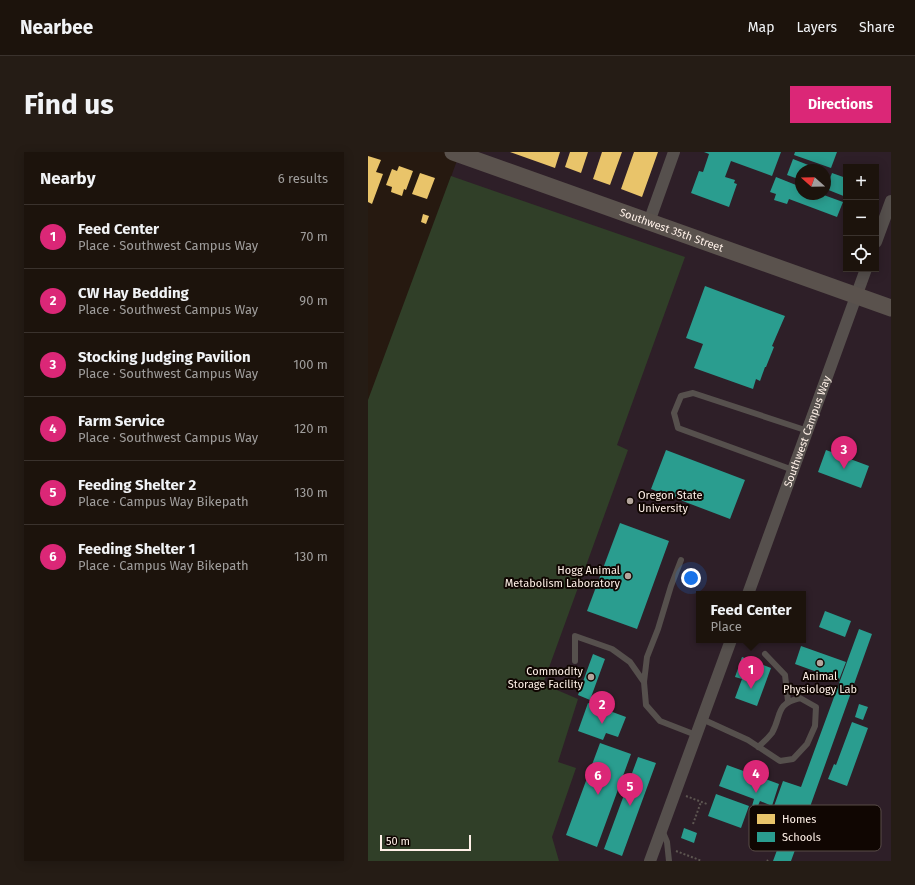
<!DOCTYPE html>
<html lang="en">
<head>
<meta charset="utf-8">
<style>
  body { margin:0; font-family:"Fira Sans",sans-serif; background:#251c15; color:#f1f3f6 }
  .controls { position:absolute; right:12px; top:12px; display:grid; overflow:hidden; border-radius:0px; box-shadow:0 2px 10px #0003 }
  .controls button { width:36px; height:36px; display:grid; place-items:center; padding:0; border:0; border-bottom:1px solid #3a322d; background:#1c130c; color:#f1f3f6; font:20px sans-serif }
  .compass { position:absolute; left:427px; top:12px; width:36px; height:36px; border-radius:50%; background:#1c130c; box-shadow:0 2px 10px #0003; rotate:290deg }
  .scale { position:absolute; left:12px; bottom:10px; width:91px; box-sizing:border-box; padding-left:4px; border:2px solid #fff1e8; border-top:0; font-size:11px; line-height:14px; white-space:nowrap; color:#fff1e8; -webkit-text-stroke:3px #100602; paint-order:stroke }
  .you { position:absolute; left:323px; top:426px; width:14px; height:14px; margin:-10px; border:3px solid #fff; border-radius:50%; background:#1a73e8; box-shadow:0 0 0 6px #1a73e833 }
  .badge { display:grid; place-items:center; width:26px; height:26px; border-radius:50%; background:#db2777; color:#fff; font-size:13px; font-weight:700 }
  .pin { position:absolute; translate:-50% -33px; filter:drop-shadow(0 1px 2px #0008) }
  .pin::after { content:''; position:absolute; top:21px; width:14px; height:12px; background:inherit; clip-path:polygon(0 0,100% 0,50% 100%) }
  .popup { position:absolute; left:328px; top:439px; width:110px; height:52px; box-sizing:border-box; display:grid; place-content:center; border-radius:0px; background:#1c130c; filter:drop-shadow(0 1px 3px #0005); font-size:13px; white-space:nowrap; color:#a09e9d }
  .popup b { font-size:15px; color:#f1f3f6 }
  .popup::after { content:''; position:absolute; left:50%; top:100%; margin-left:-8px; border:8px solid transparent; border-top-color:#1c130c }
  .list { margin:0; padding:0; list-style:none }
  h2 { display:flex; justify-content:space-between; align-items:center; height:52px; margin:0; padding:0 16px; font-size:17px }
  h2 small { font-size:13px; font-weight:400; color:#a09e9d }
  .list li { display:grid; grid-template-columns:26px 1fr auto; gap:12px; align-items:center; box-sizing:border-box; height:64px; padding:0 16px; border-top:1px solid #3a322d }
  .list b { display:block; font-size:15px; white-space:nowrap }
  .list p { margin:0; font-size:13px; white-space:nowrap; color:#a09e9d }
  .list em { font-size:13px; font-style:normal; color:#a09e9d }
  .icon { flex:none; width:22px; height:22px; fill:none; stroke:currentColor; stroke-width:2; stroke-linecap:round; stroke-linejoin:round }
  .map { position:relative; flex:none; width:523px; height:709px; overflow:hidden; border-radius:0px }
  header { display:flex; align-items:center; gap:24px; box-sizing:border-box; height:56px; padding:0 20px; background:#1c130c; border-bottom:1px solid #3a322d }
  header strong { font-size:19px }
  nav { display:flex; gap:22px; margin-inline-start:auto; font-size:14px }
  .intro { display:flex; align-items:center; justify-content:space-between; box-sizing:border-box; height:96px; padding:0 24px }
  h1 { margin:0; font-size:28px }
  .button { padding:10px 18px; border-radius:0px; background:#db2777; color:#fff; font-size:14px; font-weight:700 }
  main { display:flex; gap:24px; padding:0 24px }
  aside { flex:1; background:#1c130c; border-radius:0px; box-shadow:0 2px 10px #0003 }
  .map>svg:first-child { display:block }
</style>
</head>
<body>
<header>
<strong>Nearbee</strong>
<nav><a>Map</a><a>Layers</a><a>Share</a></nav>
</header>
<div class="intro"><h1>Find us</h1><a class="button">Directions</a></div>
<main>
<aside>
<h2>Nearby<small>6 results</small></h2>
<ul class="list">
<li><span class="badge">1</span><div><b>Feed Center</b><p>Place · Southwest Campus Way</p></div><em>70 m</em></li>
<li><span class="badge">2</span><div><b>CW Hay Bedding</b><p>Place · Southwest Campus Way</p></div><em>90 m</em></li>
<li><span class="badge">3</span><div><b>Stocking Judging Pavilion</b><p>Place · Southwest Campus Way</p></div><em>100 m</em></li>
<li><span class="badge">4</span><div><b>Farm Service</b><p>Place · Southwest Campus Way</p></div><em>120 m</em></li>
<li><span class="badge">5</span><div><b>Feeding Shelter 2</b><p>Place · Campus Way Bikepath</p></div><em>130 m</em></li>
<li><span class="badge">6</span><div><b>Feeding Shelter 1</b><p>Place · Campus Way Bikepath</p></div><em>130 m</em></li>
</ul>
</aside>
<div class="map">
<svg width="523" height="709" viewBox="0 0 523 709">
  <rect width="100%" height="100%" fill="#261910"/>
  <path fill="#2e1f28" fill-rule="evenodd" d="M92,0H523V709H0V256ZM478,15H508V117H478ZM433,18H457V42H433ZM331,442H435V488H331Z"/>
  <path fill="#303f28" d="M83,24L317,105L249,293L260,298L175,532L210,547L190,610L208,616L184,685L191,709H0V248Z"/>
  <path fill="#e9c46a" d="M142,0H192L187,16Z
    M202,0H220L213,21L197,15Z
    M234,0H254L242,33L225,27Z
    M266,0H290L274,45L253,37Z
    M0,4L13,8L8,20L15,22L4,52L0,50Z
    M31,14L45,19L38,38L36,37L34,44L23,40L24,35L18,33L24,17L29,19Z
    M52,21L67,26L59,47L44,42Z
    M55,62L61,64L58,72L53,70Z"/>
  <path fill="#2a9d8f" d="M336,0H413L404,24L363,9L357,25L367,28L366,31L369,32L361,55L323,41L331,19L335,20L341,2Z
    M427,0H469L463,16L426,3Z
    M425,7L453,18H433V28L419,23Z
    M464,21L478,26V45L458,37Z
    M408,25L433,35V42H453L475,50L469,65L421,47L419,52L406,48L408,42L402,40Z
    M337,134L417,164L404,194L406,195L398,215H397L392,229L388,227L385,237L326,216L335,192L318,186Z
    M298,298L377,328L362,367L283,337Z
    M458,298L501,314L493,336L450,320Z
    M252,371L301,389L269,477L219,459Z
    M457,459L483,469L477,485L451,475Z
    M491,477L504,482L438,666L406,654L415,629L433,635Z
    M433,494L478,510L471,528L427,512Z
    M225,502L237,507L222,548L210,543Z
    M374,505L403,516L389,554L367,546L374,527L367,525Z
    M220,551L258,565L250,585L238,581L235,588L210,579Z
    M491,552L500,555L495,568L487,565Z
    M484,570L500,576L479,634L460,627L466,612L468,613Z
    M232,591L263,602L229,695L198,683Z
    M270,605L288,611L254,704L236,697Z
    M359,613L411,632L404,654L392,649L389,656L384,654L386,647L351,634Z
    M348,642L381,654L373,676L340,664Z
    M422,663L438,668L423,709H405Z
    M316,676L329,681L326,691L313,686Z"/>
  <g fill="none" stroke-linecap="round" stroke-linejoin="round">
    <path stroke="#5d5651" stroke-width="2" stroke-dasharray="2 2" stroke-linecap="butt" d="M318,644L339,652
      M325,672L333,650
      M308,699L334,709
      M399,709L400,708"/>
    <path stroke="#56504d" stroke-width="6" d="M425,318L310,276L306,261L313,244L325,241L440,279
      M313,408L303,434L290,477L279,505L276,530L278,553L292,569L328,583
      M397,502L417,523L420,549
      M207,509V484L244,497L262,510L276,530
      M334,567L380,588L412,609L425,607L439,592L447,574L448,555L432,546C407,552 414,563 404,581C400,586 395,591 390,595
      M294,678L299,690L301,709"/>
    <g stroke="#56504d" stroke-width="12">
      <path d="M281,70L306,0"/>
      <path d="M508,90L523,49"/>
      <path id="s1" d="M380,442L498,117"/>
      <path d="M282,709L363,488"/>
    </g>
    <path stroke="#5a524d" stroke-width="17" id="s2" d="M85,0L523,156"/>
  </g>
  <g fill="#b3a59c" stroke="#100602" stroke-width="1.5">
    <circle cx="262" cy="349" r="4"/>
    <circle cx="260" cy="424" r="4"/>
    <circle cx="452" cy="511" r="4"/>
    <circle cx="223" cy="525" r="4"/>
  </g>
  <g text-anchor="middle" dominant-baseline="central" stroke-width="4" stroke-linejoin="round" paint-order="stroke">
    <g font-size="11" fill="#fff1e8" stroke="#100602">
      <text stroke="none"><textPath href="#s2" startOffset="232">Southwest 35th Street</textPath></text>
      <text stroke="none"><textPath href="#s1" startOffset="173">Southwest Campus Way</textPath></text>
    </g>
    <g font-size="11" fill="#fff1e8" stroke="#100602" text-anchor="end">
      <text x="270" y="343" text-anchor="start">Oregon State<tspan x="270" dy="13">University</tspan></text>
      <text x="252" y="418">Hogg Animal<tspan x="252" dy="13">Metabolism Laboratory</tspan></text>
      <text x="215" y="519">Commodity<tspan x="215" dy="13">Storage Facility</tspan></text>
      <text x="452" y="524" text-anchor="middle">Animal<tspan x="452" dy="13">Physiology Lab</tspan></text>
    </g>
  </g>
  <rect x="381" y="653" width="132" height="46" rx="6" fill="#100602" stroke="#584c47" stroke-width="1"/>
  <rect x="389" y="662" width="18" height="10" fill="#e9c46a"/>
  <rect x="389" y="680" width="18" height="10" fill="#2a9d8f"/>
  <g font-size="11" fill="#fff1e8">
    <text x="414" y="671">Homes</text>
    <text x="414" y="689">Schools</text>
  </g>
</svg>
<div class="controls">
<button>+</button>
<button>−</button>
<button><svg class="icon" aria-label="locate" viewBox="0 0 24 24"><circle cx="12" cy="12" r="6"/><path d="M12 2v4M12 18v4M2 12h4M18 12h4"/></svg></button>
</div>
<svg class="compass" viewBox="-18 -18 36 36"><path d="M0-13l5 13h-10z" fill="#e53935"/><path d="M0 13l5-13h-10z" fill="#a09e9d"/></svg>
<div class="scale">50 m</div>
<div class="you"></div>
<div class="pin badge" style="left:383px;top:537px">1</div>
<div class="popup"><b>Feed Center</b>Place</div>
<div class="pin badge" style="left:234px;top:572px">2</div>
<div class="pin badge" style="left:476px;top:317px">3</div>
<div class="pin badge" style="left:388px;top:641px">4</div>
<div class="pin badge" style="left:262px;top:654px">5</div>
<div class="pin badge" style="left:230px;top:643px">6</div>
</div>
</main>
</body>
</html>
